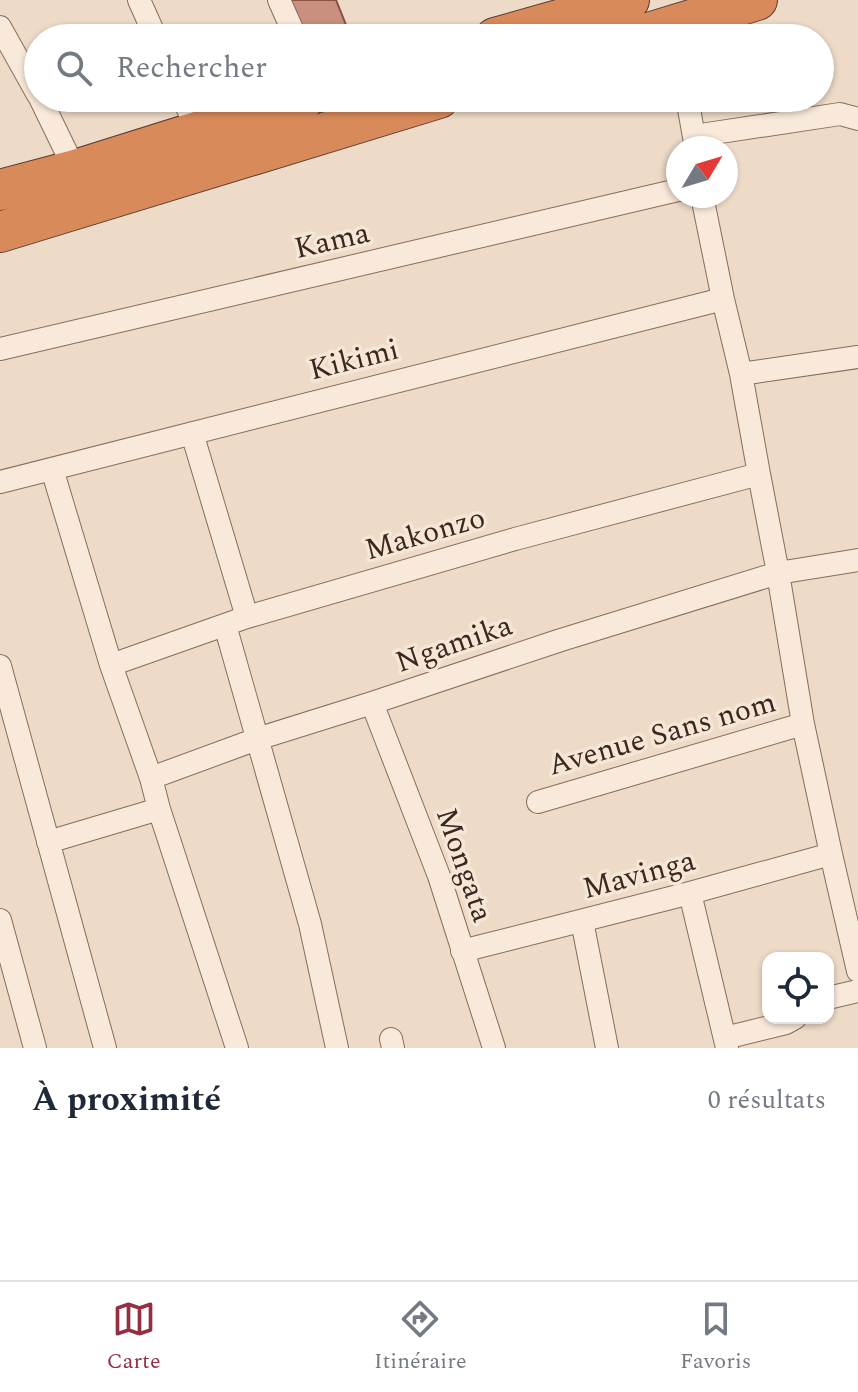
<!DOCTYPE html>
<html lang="fr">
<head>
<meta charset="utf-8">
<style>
  body { margin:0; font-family:Spectral,serif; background:#f2f2f3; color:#1f2937 }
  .controls { position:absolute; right:24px; bottom:24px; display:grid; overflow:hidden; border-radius:16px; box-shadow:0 2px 6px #0004 }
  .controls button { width:72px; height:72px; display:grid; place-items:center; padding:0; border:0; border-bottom:2px solid #e0e1e3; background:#fff; color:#1f2937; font:40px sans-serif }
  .compass { position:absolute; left:666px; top:136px; width:72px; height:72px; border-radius:50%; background:#fff; box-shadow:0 2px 6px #0004; rotate:52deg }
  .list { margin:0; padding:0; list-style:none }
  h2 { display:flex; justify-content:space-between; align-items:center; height:104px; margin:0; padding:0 32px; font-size:34px }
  h2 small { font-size:26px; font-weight:400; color:#747a83 }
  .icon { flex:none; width:44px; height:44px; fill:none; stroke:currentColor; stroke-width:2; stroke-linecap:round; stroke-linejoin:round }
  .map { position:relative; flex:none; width:858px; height:1048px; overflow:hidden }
  .search { position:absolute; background:#fff; box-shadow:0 2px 6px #0004; left:24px; right:24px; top:24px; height:88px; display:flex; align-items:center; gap:20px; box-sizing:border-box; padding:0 28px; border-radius:44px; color:#747a83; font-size:30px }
  .sheet { height:232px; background:#fff }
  nav { display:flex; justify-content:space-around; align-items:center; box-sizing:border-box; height:112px; border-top:2px solid #e0e1e3; background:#fff; font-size:22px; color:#747a83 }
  nav a { display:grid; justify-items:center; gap:4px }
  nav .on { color:#962e42 }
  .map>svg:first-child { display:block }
</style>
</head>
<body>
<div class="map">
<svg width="858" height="1048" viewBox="0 0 858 1048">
  <rect width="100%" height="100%" fill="#eddac7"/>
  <path fill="#ca8f7e" stroke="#875143" stroke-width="2" d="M291,0H336L346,25L310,38H304Z"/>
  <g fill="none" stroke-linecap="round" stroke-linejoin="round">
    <defs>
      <path id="street" d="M139,0L156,38
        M279,0L296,38
        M0,27L38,95
        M40,98L75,170
        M183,98L198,132
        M687,98L696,148
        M694,136L840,114L858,119
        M702,196L723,299L741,374L759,474L778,573L803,724L831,854L858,971
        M0,349L678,190
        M741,374L858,357
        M192,433L247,617
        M52,469L111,665L151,778L159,809L237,1048
        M0,482L723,299
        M225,625L310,924L337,1048
        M111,665L247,617L515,539L759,474
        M0,666L105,1048
        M372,703L439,876L494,1048
        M151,778L257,739L372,703L561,640L778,573L858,560
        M538,802L803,724
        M48,842L159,809
        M690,893L727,1048
        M0,920L35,1048
        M582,921L607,1048
        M462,951L690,893L831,854
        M828,998L858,991
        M725,1038L786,1023L795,1018
        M391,1039L393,1048"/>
      <path id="highway" d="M495,38L629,0
        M632,38L757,0
        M0,190L75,170L305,98
        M0,232L439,98"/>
    </defs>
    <use href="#street" stroke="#886c5c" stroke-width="24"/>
    <use href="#highway" stroke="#573b30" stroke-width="42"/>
    <use href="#street" stroke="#f8e9da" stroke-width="22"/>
    <use href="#highway" stroke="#d98a5b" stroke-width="40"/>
  </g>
  <g text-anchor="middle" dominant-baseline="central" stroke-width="7" stroke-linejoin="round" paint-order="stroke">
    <g font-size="30" fill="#392720" stroke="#f5e6d6">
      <text transform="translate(332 241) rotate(-13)">Kama</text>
      <text transform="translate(354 360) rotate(-14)">Kikimi</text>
      <text transform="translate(425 534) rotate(-16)">Makonzo</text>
      <text transform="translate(454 644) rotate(-19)">Ngamika</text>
      <text transform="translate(662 734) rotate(-16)">Avenue Sans nom</text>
      <text transform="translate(464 865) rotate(71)">Mongata</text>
      <text transform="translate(639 875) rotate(-15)">Mavinga</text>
    </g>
  </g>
</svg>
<div class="controls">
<button><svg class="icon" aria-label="locate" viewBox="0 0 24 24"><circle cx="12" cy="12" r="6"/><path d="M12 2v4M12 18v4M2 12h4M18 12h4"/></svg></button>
</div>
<svg class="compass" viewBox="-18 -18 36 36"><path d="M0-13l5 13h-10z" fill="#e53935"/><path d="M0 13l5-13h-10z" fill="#747a83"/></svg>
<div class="search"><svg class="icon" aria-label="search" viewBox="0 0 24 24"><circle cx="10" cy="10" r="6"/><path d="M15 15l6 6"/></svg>Rechercher</div>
</div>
<section class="sheet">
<h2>À proximité<small>0 résultats</small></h2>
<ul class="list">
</ul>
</section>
<nav>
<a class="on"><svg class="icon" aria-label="map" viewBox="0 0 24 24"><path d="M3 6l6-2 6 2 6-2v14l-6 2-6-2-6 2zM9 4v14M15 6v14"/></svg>Carte</a>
<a><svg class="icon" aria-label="directions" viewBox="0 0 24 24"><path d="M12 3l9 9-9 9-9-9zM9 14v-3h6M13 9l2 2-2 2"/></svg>Itinéraire</a>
<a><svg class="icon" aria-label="saved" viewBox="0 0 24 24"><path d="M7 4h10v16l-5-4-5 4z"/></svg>Favoris</a>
</nav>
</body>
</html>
